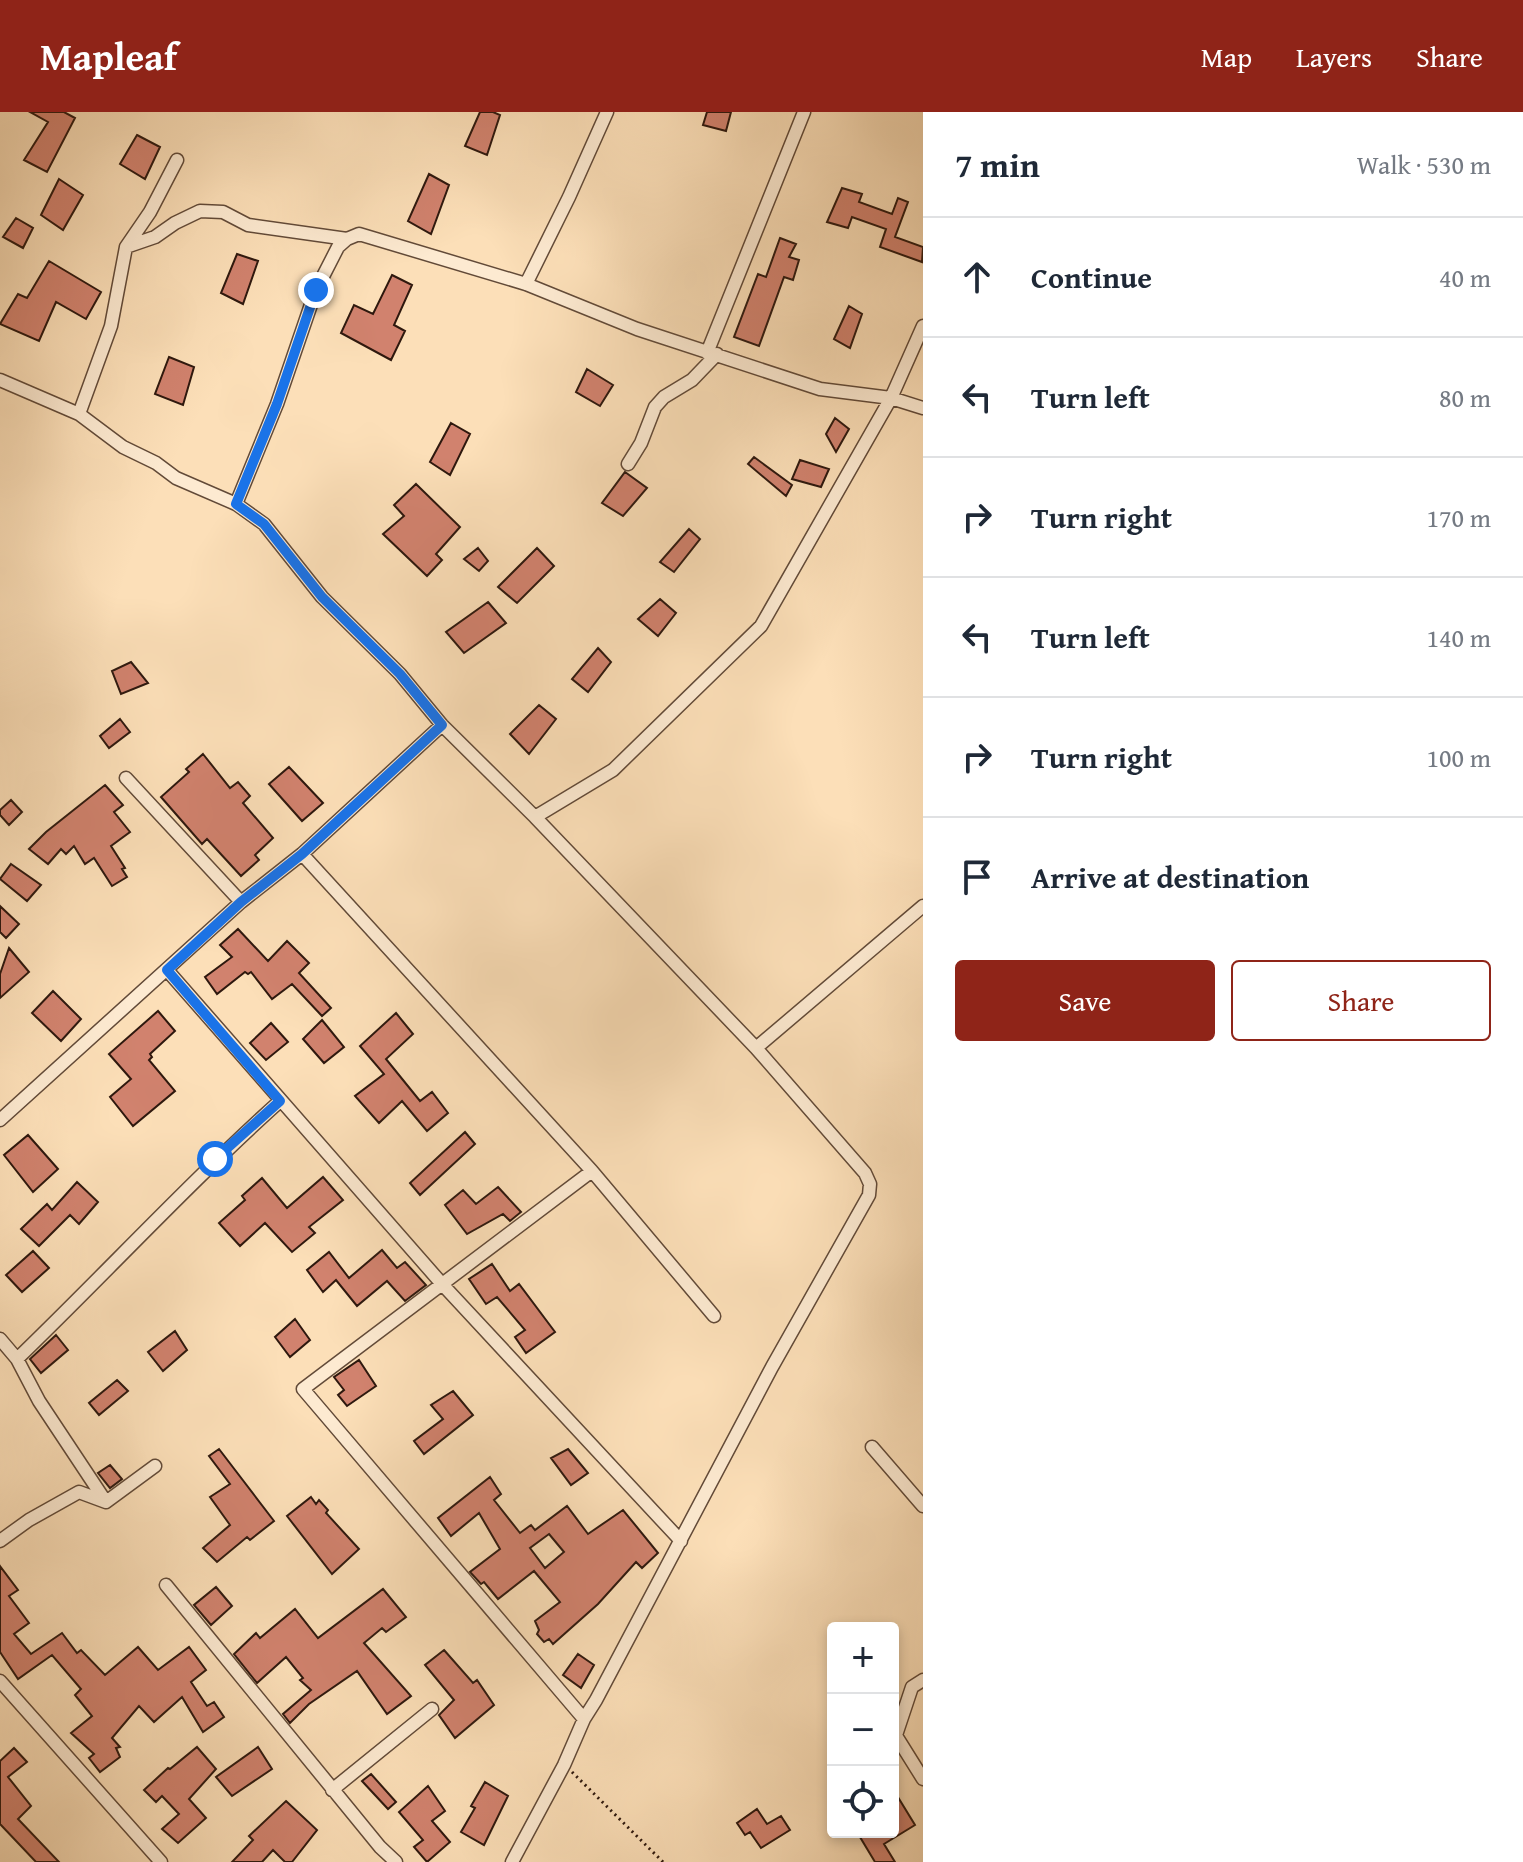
<!DOCTYPE html>
<html lang="en">
<head>
<meta charset="utf-8">
<style>
  body { margin:0; font-family:"Gentium Book Plus",serif; background:#f2f2f3; color:#1f2937 }
  .controls { position:absolute; right:24px; bottom:24px; display:grid; overflow:hidden; border-radius:8px; box-shadow:0 4px 12px #0003 }
  .controls button { width:72px; height:72px; display:grid; place-items:center; padding:0; border:0; border-bottom:2px solid #e0e1e3; background:#fff; color:#1f2937; font:40px sans-serif }
  .stop { position:absolute; width:24px; height:24px; margin:-18px; border:6px solid #1a73e8; border-radius:50%; background:#fff }
  .stop.end { background:#1a73e8; border-color:#fff; box-shadow:0 2px 8px #0008 }
  .list { margin:0; padding:0; list-style:none }
  h2 { display:flex; justify-content:space-between; align-items:center; height:104px; margin:0; padding:0 32px; font-size:34px }
  h2 small { font-size:26px; font-weight:400; color:#747a83 }
  .list li { display:grid; grid-template-columns:52px 1fr auto; gap:24px; align-items:center; box-sizing:border-box; height:120px; padding:0 32px; border-top:2px solid #e0e1e3 }
  .list b { display:block; font-size:30px; white-space:nowrap }
  .list em { font-size:26px; font-style:normal; color:#747a83 }
  .actions { display:flex; gap:16px; padding:24px 32px }
  .actions a { flex:1; padding:18px 0; border:2px solid #8f2418; border-radius:8px; text-align:center; font-size:28px; color:#8f2418 }
  .actions .main { background:#8f2418; color:#fff }
  .icon { flex:none; width:44px; height:44px; fill:none; stroke:currentColor; stroke-width:2; stroke-linecap:round; stroke-linejoin:round }
  .map { position:relative; flex:none; width:923px; height:1750px; overflow:hidden }
  header { display:flex; align-items:center; gap:48px; box-sizing:border-box; height:112px; padding:0 40px; background:#8f2418; color:#fff }
  header strong { font-size:38px }
  nav { display:flex; gap:44px; margin-inline-start:auto; font-size:28px }
  main { display:flex }
  aside { flex:1; background:#fff }
  .map>svg:first-child { display:block }
</style>
</head>
<body>
<header>
<strong>Mapleaf</strong>
<nav><a>Map</a><a>Layers</a><a>Share</a></nav>
</header>
<main>
<div class="map">
<svg width="923" height="1750" viewBox="0 0 923 1750">
  <rect width="100%" height="100%" fill="#fcdfb8"/>
  <filter id="stains"><feTurbulence type="fractalNoise" baseFrequency=".0025" numOctaves="4"/><feColorMatrix values="0 0 0 0 .2 0 0 0 0 .09 0 0 0 0 .02 0 0 0 .5 -.17"/></filter>
  <radialGradient id="worn" r=".72"><stop offset=".6" stop-color="#630" stop-opacity="0"/><stop offset="1" stop-color="#630" stop-opacity=".3"/></radialGradient>
  <path fill="#d1826e" stroke="#2e180e" stroke-width="2" fill-rule="evenodd" d="M30,0H64L75,6L47,60L24,48L48,10Z
    M480,0H493L500,3L487,43L465,34Z
    M707,0H731L726,19L703,13Z
    M137,23L160,35L145,67L120,52Z
    M429,62L449,73L431,122L408,109Z
    M59,67L83,83L63,118L41,103Z
    M842,76L862,82L859,90L892,102L898,86L908,90L895,125L923,135L922,150L880,135L886,117L852,105L848,116L827,110Z
    M16,106L33,116L23,136L3,125Z
    M780,126L796,132L789,145L799,148L793,168L784,165L759,234L734,225L758,162L766,165Z
    M237,142L258,149L243,192L221,181Z
    M49,149L101,180L86,207L56,190L39,229L0,212L18,182L27,186Z
    M392,163L412,173L394,213L405,219L391,248L341,221L354,193L373,202Z
    M849,194L862,202L850,236L834,227Z
    M169,245L194,255L183,293L155,282Z
    M587,257L613,273L600,294L576,280Z
    M835,306L849,317L836,340L826,322Z
    M451,311L470,322L450,363L430,350Z
    M754,345L792,373L786,384L748,352Z
    M800,348L829,357L821,375L792,367Z
    M625,360L647,376L623,404L602,391Z
    M416,372L460,415L436,442L442,448L427,464L383,422L404,404L394,393Z
    M689,417L700,427L674,460L660,450Z
    M478,436L488,449L479,459L464,447Z
    M537,436L554,454L517,491L498,475Z
    M660,487L676,501L658,524L638,507Z
    M488,490L506,511L464,541L446,520Z
    M598,536L611,550L588,580L572,567Z
    M131,550L148,571L121,582L112,559Z
    M539,593L556,607L529,642L510,622Z
    M120,607L130,620L109,636L100,624Z
    M203,642L230,676L238,670L250,684L243,691L273,726L255,743L259,748L241,764L207,727L202,732L161,685L189,660L186,657Z
    M289,655L323,691L302,709L269,672Z
    M105,673L123,693L114,700L130,720L111,734L125,756L122,757L127,765L112,774L94,746L85,752L74,734L66,742L61,737L48,752L29,737L46,720Z
    M11,688L22,700L9,713L0,703V698Z
    M11,752L41,773L27,789L0,767Z
    M0,794L19,812L6,826L0,820Z
    M238,817L268,849L287,829L309,851L299,861L331,896L322,904L292,872L272,887L251,860L248,862L245,860L217,882L205,865L232,845L220,833Z
    M9,836L29,860L0,886V862Z
    M53,879L81,907L61,929L32,901Z
    M158,899L175,919L150,942L152,945L149,948L175,979L133,1014L110,985L131,967L109,942Z
    M396,901L413,922L386,947L420,989L432,980L448,1001L427,1019L402,989L379,1011L355,984L384,962L360,934Z
    M322,908L344,935L324,951L303,927Z
    M271,911L288,930L266,948L250,931Z
    M465,1020L475,1032L420,1083L410,1071Z
    M28,1023L58,1057L33,1080L4,1043Z
    M323,1065L343,1088L309,1115L315,1121L292,1140L265,1111L240,1134L219,1111L245,1088L242,1084L262,1066L287,1096Z
    M77,1070L98,1090L79,1112L70,1103L39,1134L21,1117L47,1092L52,1098Z
    M498,1075L521,1100L510,1109L503,1102L467,1122L445,1093L463,1078L476,1092Z
    M382,1138L397,1156L405,1150L426,1173L405,1189L387,1169L357,1194L336,1168L323,1180L307,1158L329,1140L349,1166Z
    M33,1139L49,1156L22,1180L6,1163Z
    M492,1152L510,1179L519,1172L555,1220L526,1241L515,1225L525,1218L497,1185L486,1192L469,1167Z
    M295,1207L310,1228L290,1245L275,1225Z
    M175,1219L187,1238L163,1259L148,1240Z
    M56,1223L68,1238L41,1261L30,1247Z
    M359,1248L376,1274L347,1294L338,1283L344,1278L334,1265Z
    M117,1268L128,1279L99,1303L89,1291Z
    M453,1279L473,1303L424,1342L414,1329L443,1307L431,1293Z
    M219,1337L274,1409L250,1428L247,1425L217,1450L203,1436L230,1413L210,1385L230,1372L209,1344Z
    M568,1337L588,1361L571,1373L551,1346Z
    M110,1353L122,1367L110,1376L98,1361Z
    M490,1365L501,1382L494,1388L520,1421L531,1413L535,1418L567,1394L588,1422L623,1398L658,1441L642,1456L636,1450L598,1492L553,1532L549,1527L544,1530L537,1522L539,1518L535,1509L560,1490L534,1459L498,1487L484,1470L481,1472L470,1460L500,1437L479,1401L451,1424L438,1406ZM549,1422L564,1440L545,1456L530,1436Z
    M311,1385L316,1392L319,1388L328,1398L326,1401L359,1437L332,1462L287,1404Z
    M0,1454L18,1478L9,1484L29,1511L14,1522L31,1542L62,1521L77,1541L81,1538L105,1563L138,1535L158,1558L189,1535L206,1558L191,1570L207,1594L214,1590L224,1605L203,1620L182,1585L154,1610L139,1594L112,1626L120,1635L116,1636L120,1645L100,1660L89,1646L94,1642L71,1621L92,1604L75,1583L81,1577L52,1543L18,1567L0,1540Z
    M216,1475L232,1494L211,1513L194,1493Z
    M383,1477L406,1505L386,1520L382,1516L364,1531L411,1584L387,1602L357,1559L309,1592L290,1611L283,1602L311,1578L300,1568L303,1566L286,1545L257,1571L234,1542L256,1521L260,1526L295,1497L318,1526Z
    M444,1538L473,1571L477,1568L494,1593L455,1626L439,1603L454,1588L425,1553Z
    M578,1542L594,1553L581,1576L563,1563Z
    M197,1635L216,1657L189,1687L206,1706L178,1731L162,1717L179,1702L162,1684L156,1690L144,1678L168,1656L170,1657Z
    M258,1635L272,1657L232,1684L216,1665Z
    M14,1636L27,1650L8,1665L31,1694L18,1707L59,1750H36L0,1712V1649Z
    M371,1662L396,1690L388,1697L362,1669Z
    M485,1670L508,1684L484,1733L461,1720L475,1696L471,1694Z
    M428,1674L445,1699L432,1709L450,1730L427,1750L414,1735L423,1728L399,1700Z
    M893,1677L915,1713L884,1732L895,1750H875L860,1725L869,1720H893Z
    M286,1689L317,1718L292,1750H285L273,1738L262,1750H232L253,1728L249,1724Z
    M757,1697L767,1712L781,1704L790,1718L761,1736L750,1720L745,1723L737,1711Z"/>
  <g fill="none" stroke-linecap="round" stroke-linejoin="round">
    <defs>
      <path id="minor" d="M126,135L155,125L175,111L200,99L223,100L248,113L347,127
        M526,172L569,85L607,0
        M707,241L804,0
        M0,268L79,302L123,335L156,351L176,366L236,392L264,412L322,485L400,562L442,613L535,705L756,936L865,1061L870,1072L869,1083L772,1255L596,1588L584,1607L564,1653L512,1750
        M79,302L111,214L126,135L150,100L177,48
        M628,352L641,331L655,295L664,285L692,268L717,242
        M236,392L277,292L316,178L338,135L347,127L359,122L526,172L637,217L820,277L891,286L923,296
        M126,666L241,790
        M535,705L613,658L761,514L891,286L923,214
        M302,742L592,1059L714,1204
        M167,858L442,1172L681,1429
        M756,936L923,794
        M0,1008L241,790L302,742L442,613
        M0,1227L17,1247L39,1289L106,1390
        M17,1247C105,1162 189,1071 280,989
        M872,1335L923,1394
        M106,1390L155,1354
        M0,1429L29,1408L79,1380L106,1390
        M166,1473L380,1735L396,1750
        M0,1569L161,1750
        M584,1607L303,1277L592,1059
        M893,1619L923,1667
        M896,1623L912,1575L923,1568
        M332,1678L432,1597"/>
    </defs>
    <use href="#minor" stroke="#624a38" stroke-width="15"/>
    <path stroke="#2e180e" stroke-width="3" stroke-dasharray="2 4" stroke-linecap="butt" d="M572,1660L663,1750"/>
    <use href="#minor" stroke="#fdead1" stroke-width="12"/>
  </g>
  <g fill="none" stroke-linecap="round" stroke-linejoin="round">
    <path stroke="#1a73e8" stroke-width="10" d="M215,1047L280,989L167,858L241,790L302,742L442,613L400,562L322,485L264,412L236,392L277,292L316,178"/>
  </g>
  <rect width="100%" height="100%" filter="url(#stains)"/>
  <rect width="100%" height="100%" fill="url(#worn)"/>
</svg>
<div class="controls">
<button>+</button>
<button>−</button>
<button><svg class="icon" aria-label="locate" viewBox="0 0 24 24"><circle cx="12" cy="12" r="6"/><path d="M12 2v4M12 18v4M2 12h4M18 12h4"/></svg></button>
</div>
<div class="stop" style="left:215px;top:1047px"></div>
<div class="stop end" style="left:316px;top:178px"></div>
</div>
<aside>
<h2>7 min<small>Walk · 530 m</small></h2>
<ul class="list">
<li><svg class="icon" aria-label="ahead" viewBox="0 0 24 24"><path d="M12 20V5M6 11l6-6 6 6"/></svg><div><b>Continue</b></div><em>40 m</em></li>
<li><svg class="icon" aria-label="left" viewBox="0 0 24 24"><path d="M17 20v-9H6M10 6l-5 5 5 5"/></svg><div><b>Turn left</b></div><em>80 m</em></li>
<li><svg class="icon" aria-label="right" viewBox="0 0 24 24"><path d="M7 20v-9h11M14 6l5 5-5 5"/></svg><div><b>Turn right</b></div><em>170 m</em></li>
<li><svg class="icon" aria-label="left" viewBox="0 0 24 24"><path d="M17 20v-9H6M10 6l-5 5 5 5"/></svg><div><b>Turn left</b></div><em>140 m</em></li>
<li><svg class="icon" aria-label="right" viewBox="0 0 24 24"><path d="M7 20v-9h11M14 6l5 5-5 5"/></svg><div><b>Turn right</b></div><em>100 m</em></li>
<li><svg class="icon" aria-label="arrive" viewBox="0 0 24 24"><path d="M6 21V4h12l-3 4 3 4H6"/></svg><div><b>Arrive at destination</b></div></li>
</ul>
<div class="actions"><a class="main">Save</a><a>Share</a></div>
</aside>
</main>
</body>
</html>
